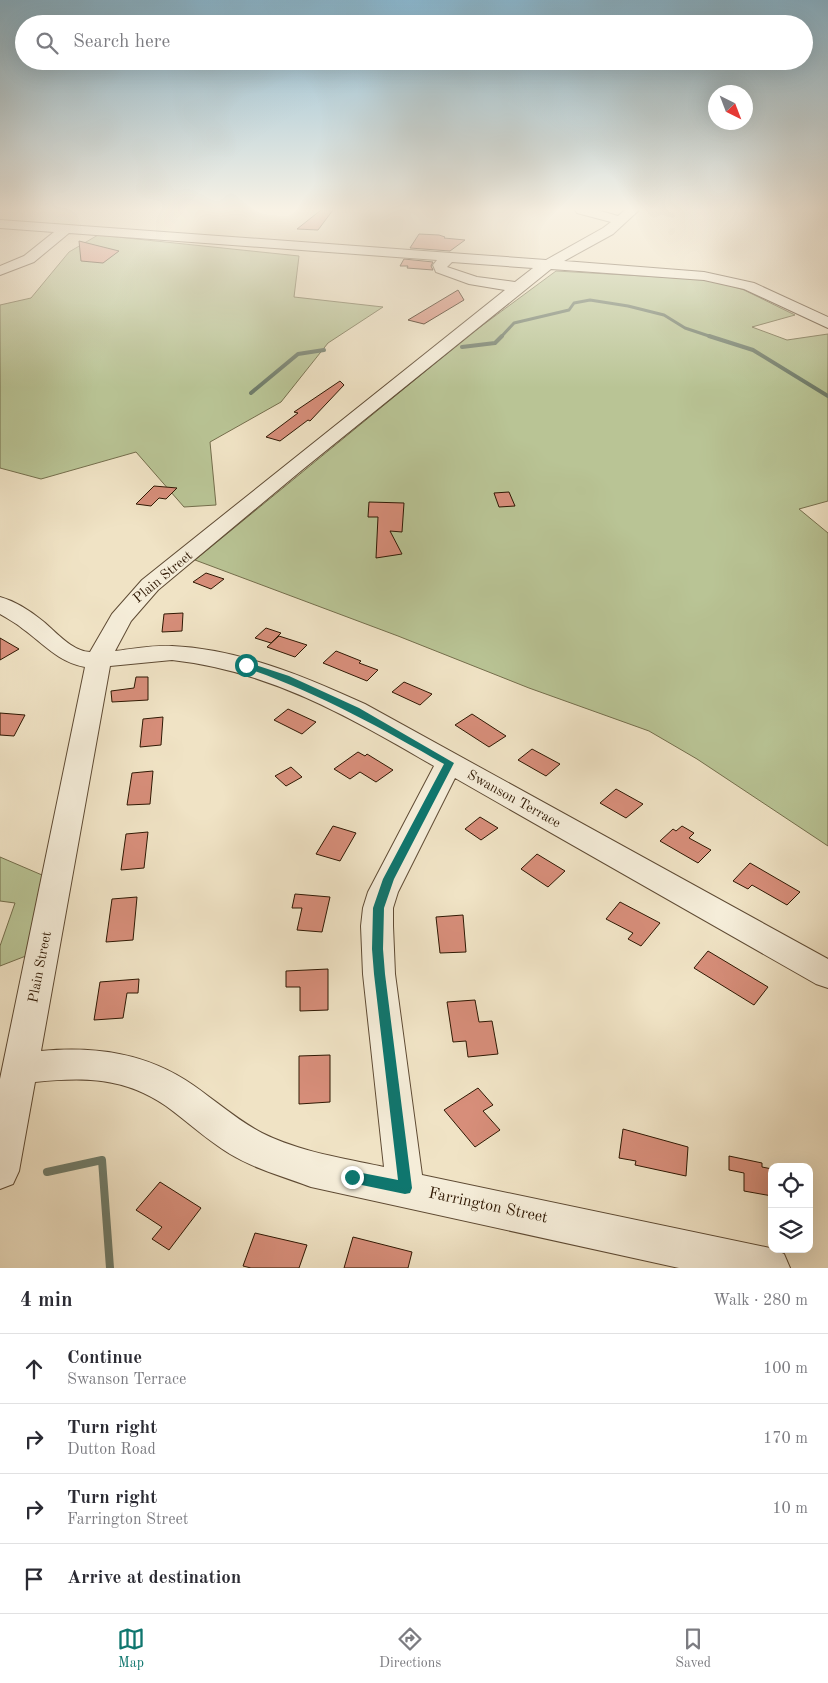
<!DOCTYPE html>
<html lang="en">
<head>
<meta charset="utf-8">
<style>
  body { margin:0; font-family:"Old Standard TT",serif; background:#f2f2f3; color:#2b2b33 }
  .controls { position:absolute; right:15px; bottom:15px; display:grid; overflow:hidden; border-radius:10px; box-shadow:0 5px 20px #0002 }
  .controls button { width:45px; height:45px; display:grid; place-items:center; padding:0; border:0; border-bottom:1px solid #e1e1e2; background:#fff; color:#2b2b33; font:25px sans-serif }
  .compass { position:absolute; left:708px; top:85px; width:45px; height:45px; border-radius:50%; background:#fff; box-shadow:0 5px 20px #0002; rotate:138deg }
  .stop { position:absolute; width:15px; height:15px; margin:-11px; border:4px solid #0f766e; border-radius:50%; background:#fff }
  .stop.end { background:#0f766e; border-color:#fff; box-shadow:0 1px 5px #0008 }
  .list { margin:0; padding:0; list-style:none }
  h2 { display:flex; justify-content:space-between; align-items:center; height:65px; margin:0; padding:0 20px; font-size:21px }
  h2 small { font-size:16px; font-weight:400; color:#7c7c81 }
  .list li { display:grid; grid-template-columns:32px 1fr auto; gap:15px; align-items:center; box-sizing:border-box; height:70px; padding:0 20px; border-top:1px solid #e1e1e2 }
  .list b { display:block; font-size:19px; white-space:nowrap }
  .list p { margin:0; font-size:16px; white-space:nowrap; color:#7c7c81 }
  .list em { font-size:16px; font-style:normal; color:#7c7c81 }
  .icon { flex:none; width:28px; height:28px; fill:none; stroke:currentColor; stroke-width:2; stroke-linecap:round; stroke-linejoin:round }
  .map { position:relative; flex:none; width:828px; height:1268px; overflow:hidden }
  .search { position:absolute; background:#fff; box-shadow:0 5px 20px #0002; left:15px; right:15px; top:15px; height:55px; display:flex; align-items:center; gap:12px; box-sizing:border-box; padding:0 18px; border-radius:28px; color:#7c7c81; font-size:19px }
  .sheet { height:345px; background:#fff }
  nav { display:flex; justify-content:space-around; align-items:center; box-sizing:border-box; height:70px; border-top:1px solid #e1e1e2; background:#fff; font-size:14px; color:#7c7c81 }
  nav a { display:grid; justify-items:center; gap:2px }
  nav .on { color:#0f766e }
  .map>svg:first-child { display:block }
</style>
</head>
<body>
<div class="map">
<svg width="828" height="1268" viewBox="0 0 828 1268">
  <rect width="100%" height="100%" fill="#f0e3c5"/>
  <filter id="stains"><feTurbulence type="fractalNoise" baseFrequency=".004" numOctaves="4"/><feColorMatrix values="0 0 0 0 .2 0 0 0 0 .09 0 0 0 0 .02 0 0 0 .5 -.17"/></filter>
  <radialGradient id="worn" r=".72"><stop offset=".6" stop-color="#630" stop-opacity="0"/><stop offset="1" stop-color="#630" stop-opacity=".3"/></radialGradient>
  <path fill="#b9c495" stroke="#746e4c" d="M98,235L299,256L294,297L383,307L328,343L281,402L210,442L216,505L184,507L136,452L41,479L0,468V305L31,298L69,252Z
    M556,271L713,280L744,290L795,315L752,327L787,340L828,334V501L799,509L828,533V846L697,759L649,731L529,688L398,636L195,560L472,333Z
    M0,857L42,875L31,954L0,966V946L15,903L0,901Z"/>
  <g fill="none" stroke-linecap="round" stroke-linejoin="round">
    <path stroke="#707c6a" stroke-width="3" d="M501,337L514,323L569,310L574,303L590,300L628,306L664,315L685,328L712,337"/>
    <path stroke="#707c6a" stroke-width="4" d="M709,336L753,350L828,396
      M462,347L495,343L502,336
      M251,393L298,354L324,350"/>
    <path stroke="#707c6a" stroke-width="8" d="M47,1172L102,1160L110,1268"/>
  </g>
  <path fill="#d78e7a" stroke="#2f1803" d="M321,210H333L318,230L297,229Z
    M419,234L439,235L445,237L444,238L465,240L450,251L410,248Z
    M79,241L119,251L103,263L81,261Z
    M404,259L433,262L431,266L433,270L407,268L408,266H400Z
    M458,290L464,300L424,324L408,320Z
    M340,381L344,385L310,421L308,420L280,441L266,437L298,413L294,412Z
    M154,486L177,488L166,499L159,498L151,506L136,504Z
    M509,492L515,506L499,507L494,493Z
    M369,502L404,503L402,532L390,531L402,554L376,558L378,517H368Z
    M206,573L224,579L211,589L193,582Z
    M183,613L182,631L162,632L164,614Z
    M266,628L281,633L271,643L255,638Z
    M279,636L307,645L295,657L267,647Z
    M0,638L19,649L0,660Z
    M336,651L361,661L359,663L378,670L367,681L323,663Z
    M136,677H148V700L112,702L111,691L134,688Z
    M404,682L432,694L420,705L392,692Z
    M288,709L316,722L302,734L274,720Z
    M0,713L25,715L14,736L0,735Z
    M472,714L506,736L489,747L455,725Z
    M163,717L161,745L140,747L143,719Z
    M532,749L560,764L546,776L518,760Z
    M358,752L365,756L367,754L393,770L376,782L360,772L350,779L334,769Z
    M291,767L302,777L286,786L275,776Z
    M153,771L150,804L127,805L132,773Z
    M616,789L643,804L626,818L600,803Z
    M480,817L498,828L481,840L465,829Z
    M333,826L356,833L340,861L316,854Z
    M682,826L694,833L689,838L711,850L698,863L660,841L673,829L676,831Z
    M148,832L144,868L121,870L126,834Z
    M537,854L565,871L548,887L521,869Z
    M750,863L800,892L787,905L752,885L748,889L733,881Z
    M295,894L330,897L322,932L297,930L302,908H292Z
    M137,897L133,940L106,942L112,899Z
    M620,902L660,923L641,946L628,939L633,933L606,919Z
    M463,915L466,952L440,953L436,917Z
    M708,951L768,987L754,1005L694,968Z
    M328,969V1010L300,1011V987H286V971Z
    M139,979L138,993H127L123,1018L94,1020L100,982Z
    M475,1000L479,1022L492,1021L498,1054L468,1057L466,1041L453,1042L447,1002Z
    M330,1055V1102L299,1104V1056Z
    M478,1088L493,1105L483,1111L500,1130L475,1147L444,1110Z
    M623,1129L688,1147L686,1176L635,1165L636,1161L619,1158Z
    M729,1156L762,1163V1167L772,1169V1196L744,1191V1173L729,1170Z
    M160,1182L201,1208L169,1250L152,1239L162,1227L136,1210Z
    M255,1233L307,1245L299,1268H251L243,1266Z
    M353,1237L412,1252L408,1268H344Z"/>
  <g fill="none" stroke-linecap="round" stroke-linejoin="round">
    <defs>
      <path id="minor" d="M575,210H597L618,216L625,210H639L613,234L564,261L704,272L754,283L828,317V328L744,289L704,280L551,269L302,470L158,590L131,621L115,651C133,649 153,645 172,646C239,649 304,676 365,704L828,959V988L816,984L455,778L398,892L393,908V926L395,974L422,1175L770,1248L784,1254L790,1268H679L311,1187C284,1177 255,1169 230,1154C207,1140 188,1122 166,1106C124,1077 84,1077 35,1082L19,1171L13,1184L0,1189V1079L85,667C58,662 44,644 23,629C16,623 8,619 0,614V597C15,601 32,612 44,622C57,633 72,651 90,652L112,614L142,580L505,290L469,284L436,272L433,265L437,260L69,233L34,262L0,275V266L24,256L54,232L0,228V220L546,260L603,228L611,222L577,213ZM452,262L533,268L515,282L477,277L447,267ZM172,660C271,671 349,717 434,766L368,892L363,908L361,926L363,974L384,1167C343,1158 300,1152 262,1133C237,1120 216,1101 193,1085C147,1053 96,1046 41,1051L110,666Z"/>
    </defs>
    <use href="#minor" stroke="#5f4b34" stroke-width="2"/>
    <use href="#minor" fill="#f5edd9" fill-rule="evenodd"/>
  </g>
  <linearGradient id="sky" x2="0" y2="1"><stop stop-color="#89b8d1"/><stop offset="0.54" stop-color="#f8f2e5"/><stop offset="1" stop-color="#f8f2e5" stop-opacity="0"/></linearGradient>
  <rect width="828" height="388" fill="url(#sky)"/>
  <path fill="#0f766e" d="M246,662L289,676L359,708L454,763L394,879L384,908L383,949L385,974L412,1188L410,1193L405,1194L352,1183L347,1182L345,1177L347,1173L352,1171L398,1180L374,974L372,949L373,908L383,879L444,764C379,727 315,691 243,667V663Z"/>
  <g text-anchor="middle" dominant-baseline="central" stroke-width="4" stroke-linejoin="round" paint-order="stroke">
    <g font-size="14" fill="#2f1803" stroke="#f5edd9">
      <text transform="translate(163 577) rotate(-40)">Plain Street</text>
      <text transform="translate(514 799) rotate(29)">Swanson Terrace</text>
      <text transform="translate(40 967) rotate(-79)">Plain Street</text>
    </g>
    <g font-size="16" fill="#2f1803" stroke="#f5edd9">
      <text transform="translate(488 1206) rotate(12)">Farrington Street</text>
    </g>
  </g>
  <rect width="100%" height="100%" filter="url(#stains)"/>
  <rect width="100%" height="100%" fill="url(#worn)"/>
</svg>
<div class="controls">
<button><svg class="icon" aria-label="locate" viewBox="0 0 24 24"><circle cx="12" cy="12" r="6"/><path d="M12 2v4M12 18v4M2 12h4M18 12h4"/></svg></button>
<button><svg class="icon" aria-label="layers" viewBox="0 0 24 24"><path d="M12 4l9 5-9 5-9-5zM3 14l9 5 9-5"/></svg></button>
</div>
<svg class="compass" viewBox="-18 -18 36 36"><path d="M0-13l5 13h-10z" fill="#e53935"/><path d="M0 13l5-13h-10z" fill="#7c7c81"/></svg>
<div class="stop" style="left:246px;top:665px"></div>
<div class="stop end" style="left:352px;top:1177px"></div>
<div class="search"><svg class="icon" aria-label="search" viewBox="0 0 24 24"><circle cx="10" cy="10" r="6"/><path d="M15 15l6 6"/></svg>Search here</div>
</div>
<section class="sheet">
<h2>4 min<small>Walk · 280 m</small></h2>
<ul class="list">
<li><svg class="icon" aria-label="ahead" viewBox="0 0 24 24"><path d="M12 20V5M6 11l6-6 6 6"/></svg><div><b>Continue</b><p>Swanson Terrace</p></div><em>100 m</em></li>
<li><svg class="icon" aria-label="right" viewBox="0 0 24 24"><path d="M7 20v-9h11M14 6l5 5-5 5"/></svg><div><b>Turn right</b><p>Dutton Road</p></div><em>170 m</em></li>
<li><svg class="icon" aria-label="right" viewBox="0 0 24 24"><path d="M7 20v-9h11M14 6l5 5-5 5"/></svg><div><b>Turn right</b><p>Farrington Street</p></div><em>10 m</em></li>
<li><svg class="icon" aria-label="arrive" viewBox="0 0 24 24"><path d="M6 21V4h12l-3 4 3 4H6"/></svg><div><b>Arrive at destination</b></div></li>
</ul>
</section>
<nav>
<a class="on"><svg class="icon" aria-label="map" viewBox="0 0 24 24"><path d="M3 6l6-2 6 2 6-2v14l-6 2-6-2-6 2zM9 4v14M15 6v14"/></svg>Map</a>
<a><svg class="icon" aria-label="directions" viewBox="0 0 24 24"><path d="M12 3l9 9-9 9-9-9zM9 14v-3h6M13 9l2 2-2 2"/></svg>Directions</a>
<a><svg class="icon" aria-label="saved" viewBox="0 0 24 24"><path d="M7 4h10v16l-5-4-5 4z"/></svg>Saved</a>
</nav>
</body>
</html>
